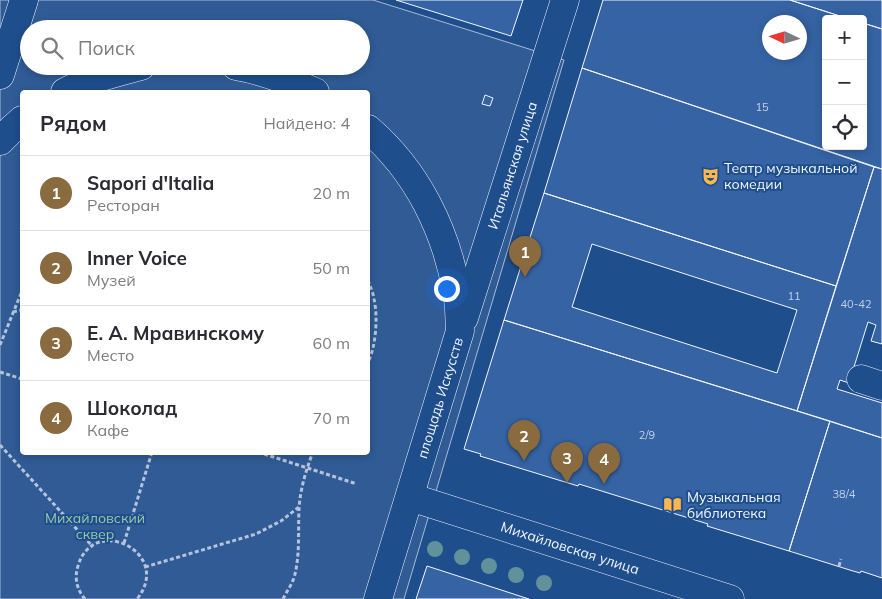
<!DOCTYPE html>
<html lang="ru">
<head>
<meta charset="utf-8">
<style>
  body { margin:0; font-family:Mulish,sans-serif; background:#f2f2f3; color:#2b2b33 }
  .controls { position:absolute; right:15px; top:15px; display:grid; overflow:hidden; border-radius:5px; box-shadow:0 2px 8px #0003 }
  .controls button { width:45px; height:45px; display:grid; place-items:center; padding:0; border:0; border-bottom:1px solid #e1e1e2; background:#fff; color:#2b2b33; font:25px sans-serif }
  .compass { position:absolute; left:762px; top:15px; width:45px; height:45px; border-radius:50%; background:#fff; box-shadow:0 2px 8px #0003; rotate:274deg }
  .you { position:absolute; left:446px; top:288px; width:18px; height:18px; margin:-12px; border:4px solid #fff; border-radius:50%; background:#1a73e8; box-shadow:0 0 0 8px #1a73e833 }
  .badge { display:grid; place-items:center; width:32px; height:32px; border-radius:50%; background:#8a6a3f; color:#fff; font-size:16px; font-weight:700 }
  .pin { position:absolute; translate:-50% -41px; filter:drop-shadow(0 1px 2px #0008) }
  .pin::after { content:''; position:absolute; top:26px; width:18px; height:15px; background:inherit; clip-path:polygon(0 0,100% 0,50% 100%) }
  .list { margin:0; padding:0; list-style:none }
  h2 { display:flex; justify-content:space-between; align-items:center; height:65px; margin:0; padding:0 20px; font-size:21px }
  h2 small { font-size:16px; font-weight:400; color:#7c7c81 }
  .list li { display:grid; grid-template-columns:32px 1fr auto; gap:15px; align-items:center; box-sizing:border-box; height:75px; padding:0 20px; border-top:1px solid #e1e1e2 }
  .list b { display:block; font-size:19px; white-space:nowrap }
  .list p { margin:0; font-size:16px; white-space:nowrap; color:#7c7c81 }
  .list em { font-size:16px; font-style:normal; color:#7c7c81 }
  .icon { flex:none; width:28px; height:28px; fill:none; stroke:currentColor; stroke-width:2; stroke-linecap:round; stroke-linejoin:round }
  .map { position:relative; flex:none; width:882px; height:599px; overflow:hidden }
  .search { position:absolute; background:#fff; box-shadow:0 2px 8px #0003; left:20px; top:20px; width:350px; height:55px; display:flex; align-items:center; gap:12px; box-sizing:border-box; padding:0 18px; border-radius:28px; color:#7c7c81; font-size:19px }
  .panel { position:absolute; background:#fff; box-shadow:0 2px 8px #0003; left:20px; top:90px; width:350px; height:365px; border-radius:5px }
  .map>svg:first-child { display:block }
</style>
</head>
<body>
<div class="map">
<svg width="882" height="599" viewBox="0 0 882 599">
  <rect width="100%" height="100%" fill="#1f4e8c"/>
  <path fill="#305b95" stroke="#a8bbd7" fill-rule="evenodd" d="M0,0H373L564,60L404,599H0ZM29,29H361V66H29ZM22,92H368V452H22Z"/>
  <path fill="#3563a3" stroke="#f2f6ff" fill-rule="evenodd" d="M396,0H523L511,36Z
    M603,0H790L849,19H826V146H863V23L882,29V169L582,68ZM770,22H800V52H770Z
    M790,0H882V29L863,23V19H849Z
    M582,68L874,167L836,286L544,193Z
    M485,95L493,98L490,106L482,104Z
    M874,167L882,169V344L871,341L876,325L868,322L849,383L840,380L837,389L882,403V438L797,411Z
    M544,193L836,286L797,411L504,320ZM592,244L797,310L777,373L572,307Z
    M504,320L830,421L789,551L707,526L708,524L579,484L578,486L480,456L481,454L464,449Z
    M830,421L882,438V578L861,571L860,573L853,571L789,551Z
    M427,566L529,599H416Z"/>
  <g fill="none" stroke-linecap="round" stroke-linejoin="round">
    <defs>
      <g id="minor">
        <path d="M236,66C264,71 289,81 315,92"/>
        <path d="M0,75L24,0"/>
        <path d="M65,92C89,79 115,73 141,66"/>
        <path d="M368,129C417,171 446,230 457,293C460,306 459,319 460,331L378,599"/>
        <path d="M0,141L13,128L22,120"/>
        <path id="s1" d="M464,318L565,0"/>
        <path d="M861,379L882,386"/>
        <path id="s2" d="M410,497L730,599"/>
      </g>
    </defs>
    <use href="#minor" stroke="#f2f6ff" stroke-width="29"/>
    <path stroke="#b3c4dc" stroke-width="3" stroke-dasharray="4 2.5" stroke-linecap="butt" d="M368,280C370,286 373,292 374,299C378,316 376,347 368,362
      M13,312L22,310
      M0,345L22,291
      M0,372L22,379
      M0,445L93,547
      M258,452L357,484
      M124,543L152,452
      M839,566L841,559
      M145,567L256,534L281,521L299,507
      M85,599C77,590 74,578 78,566C93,513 174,553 137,599
      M283,599C287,591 293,583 295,574C300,553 298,531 299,509C300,490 306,470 313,452"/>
    <use href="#minor" stroke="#1f4e8c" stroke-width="28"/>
  </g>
  <g fill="#61919a">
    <circle cx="435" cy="549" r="8"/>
    <circle cx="462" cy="557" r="8"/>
    <circle cx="489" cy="566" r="8"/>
    <circle cx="516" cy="575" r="8"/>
    <circle cx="544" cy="583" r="8"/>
  </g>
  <defs>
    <symbol id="theatre-bare" viewBox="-9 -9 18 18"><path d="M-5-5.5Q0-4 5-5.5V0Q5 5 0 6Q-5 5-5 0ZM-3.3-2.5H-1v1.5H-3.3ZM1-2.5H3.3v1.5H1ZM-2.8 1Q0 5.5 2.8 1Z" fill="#ffb74d" stroke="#1f4e8c" stroke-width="2.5" paint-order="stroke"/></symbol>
    <symbol id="library-bare" viewBox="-9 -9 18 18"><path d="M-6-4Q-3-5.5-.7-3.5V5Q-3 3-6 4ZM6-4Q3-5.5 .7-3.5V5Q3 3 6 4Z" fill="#ffb74d" stroke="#1f4e8c" stroke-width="2.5" paint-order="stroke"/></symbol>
  </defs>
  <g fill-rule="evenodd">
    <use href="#theatre-bare" x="698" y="164" width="25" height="25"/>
    <use href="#library-bare" x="660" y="492" width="25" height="25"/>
  </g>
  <g text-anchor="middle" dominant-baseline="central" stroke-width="4" stroke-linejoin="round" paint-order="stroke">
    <g font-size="11" fill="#c3d1e8">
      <text x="762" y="107">15</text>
      <text x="794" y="296">11</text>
      <text x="856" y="304">40-42</text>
      <text x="647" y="435">2/9</text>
      <text x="844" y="494">38/4</text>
    </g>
    <g font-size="14" fill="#f2f6ff" stroke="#1f4e8c">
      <text stroke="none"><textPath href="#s1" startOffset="160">Итальянская улица</textPath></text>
      <text transform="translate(440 398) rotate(-73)">площадь Искусств</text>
      <text stroke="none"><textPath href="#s2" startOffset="168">Михайловская улица</textPath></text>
    </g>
    <g font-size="14" fill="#f2f6ff" stroke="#1f4e8c" text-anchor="start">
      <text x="724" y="168">Театр музыкальной<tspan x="724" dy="16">комедии</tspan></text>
      <text x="687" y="497">Музыкальная<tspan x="687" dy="16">библиотека</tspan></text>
    </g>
    <g font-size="14" fill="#97c8a6" stroke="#1f4e8c">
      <text x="95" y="518">Михайловский<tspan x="95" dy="16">сквер</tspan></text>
    </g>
  </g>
</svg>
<div class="controls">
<button>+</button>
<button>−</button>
<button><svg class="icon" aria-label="locate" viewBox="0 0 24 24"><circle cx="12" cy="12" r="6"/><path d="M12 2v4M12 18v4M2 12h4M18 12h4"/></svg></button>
</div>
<svg class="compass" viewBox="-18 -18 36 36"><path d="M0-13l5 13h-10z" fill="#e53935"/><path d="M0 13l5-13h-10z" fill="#7c7c81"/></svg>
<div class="you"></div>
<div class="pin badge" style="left:525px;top:277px">1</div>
<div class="pin badge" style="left:524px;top:461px">2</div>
<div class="pin badge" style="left:567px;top:483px">3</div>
<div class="pin badge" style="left:604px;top:484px">4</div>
<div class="search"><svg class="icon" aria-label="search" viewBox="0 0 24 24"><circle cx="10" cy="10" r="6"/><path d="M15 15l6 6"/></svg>Поиск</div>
<section class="panel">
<h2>Рядом<small>Найдено: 4</small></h2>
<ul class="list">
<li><span class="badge">1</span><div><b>Sapori d'Italia</b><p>Ресторан</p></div><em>20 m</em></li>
<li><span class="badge">2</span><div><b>Inner Voice</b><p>Музей</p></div><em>50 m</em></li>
<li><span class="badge">3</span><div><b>Е. А. Мравинскому</b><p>Место</p></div><em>60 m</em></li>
<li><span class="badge">4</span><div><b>Шоколад</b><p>Кафе</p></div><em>70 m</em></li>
</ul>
</section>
</div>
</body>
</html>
